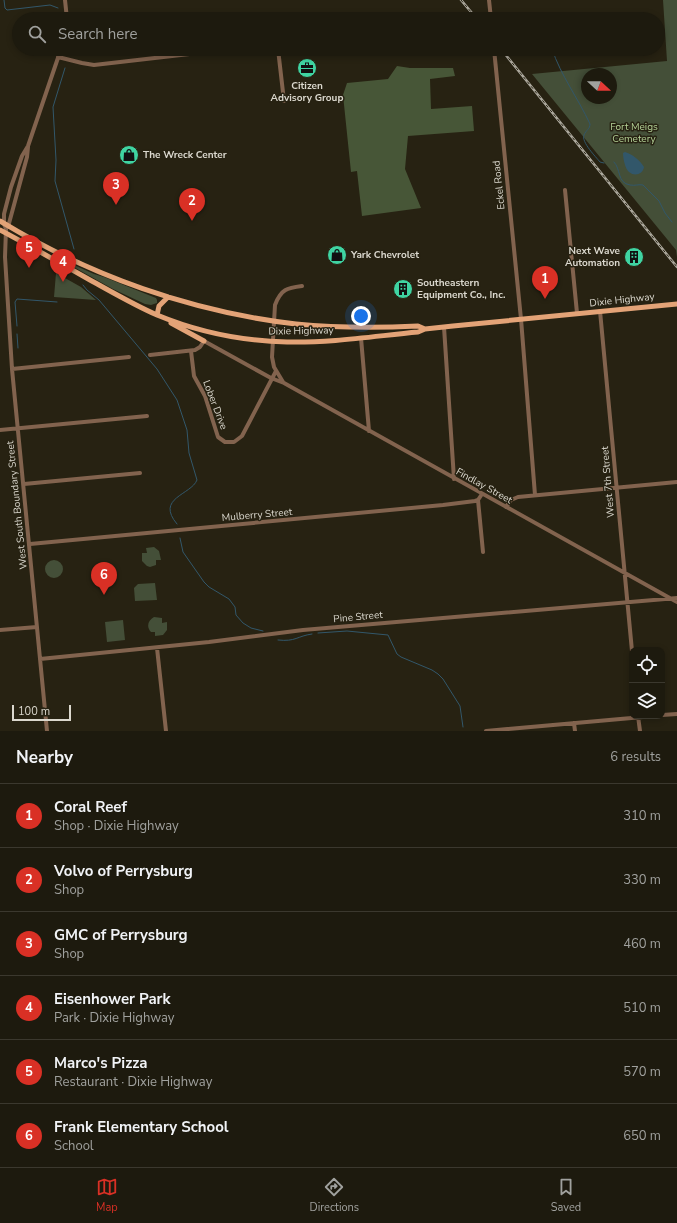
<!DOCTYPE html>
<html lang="en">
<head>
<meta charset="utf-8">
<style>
  body { margin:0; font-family:"Nunito Sans",sans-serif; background:#2a271c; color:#f1f3f6 }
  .controls { position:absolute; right:12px; bottom:12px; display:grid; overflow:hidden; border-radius:8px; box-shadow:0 2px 6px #0003 }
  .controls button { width:36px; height:36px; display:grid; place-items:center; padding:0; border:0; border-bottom:1px solid #3b382e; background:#1d1a0e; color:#f1f3f6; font:20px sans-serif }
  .compass { position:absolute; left:581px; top:68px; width:36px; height:36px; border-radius:50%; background:#1d1a0e; box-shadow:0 2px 6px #0003; rotate:111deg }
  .scale { position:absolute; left:12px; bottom:10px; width:59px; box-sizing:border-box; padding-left:4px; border:2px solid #dbd8ce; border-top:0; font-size:11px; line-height:14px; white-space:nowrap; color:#dbd8ce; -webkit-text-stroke:3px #272212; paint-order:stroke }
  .you { position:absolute; left:361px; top:316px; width:14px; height:14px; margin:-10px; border:3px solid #fff; border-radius:50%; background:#1a73e8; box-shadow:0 0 0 6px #1a73e833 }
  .badge { display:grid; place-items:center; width:26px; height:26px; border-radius:50%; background:#d93025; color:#fff; font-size:13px; font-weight:700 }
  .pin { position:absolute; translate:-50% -33px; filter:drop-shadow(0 1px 2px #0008) }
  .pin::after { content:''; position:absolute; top:21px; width:14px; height:12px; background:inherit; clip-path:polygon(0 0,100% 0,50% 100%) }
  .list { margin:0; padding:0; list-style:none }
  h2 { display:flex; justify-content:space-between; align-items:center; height:52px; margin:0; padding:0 16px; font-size:17px }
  h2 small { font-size:13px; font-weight:400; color:#a0a19e }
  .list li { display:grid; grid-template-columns:26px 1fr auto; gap:12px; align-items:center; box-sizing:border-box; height:64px; padding:0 16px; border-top:1px solid #3b382e }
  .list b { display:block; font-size:15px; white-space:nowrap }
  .list p { margin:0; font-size:13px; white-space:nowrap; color:#a0a19e }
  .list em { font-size:13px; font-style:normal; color:#a0a19e }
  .icon { flex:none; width:22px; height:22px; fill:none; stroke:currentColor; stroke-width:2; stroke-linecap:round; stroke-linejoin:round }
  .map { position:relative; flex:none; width:677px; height:731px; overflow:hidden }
  .search { position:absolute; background:#1d1a0e; box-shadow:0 2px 6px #0003; left:12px; right:12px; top:12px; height:44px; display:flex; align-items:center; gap:10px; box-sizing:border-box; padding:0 14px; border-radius:22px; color:#a0a19e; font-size:15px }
  .sheet { height:436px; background:#1d1a0e }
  nav { display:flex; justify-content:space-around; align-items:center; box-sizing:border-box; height:56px; border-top:1px solid #3b382e; background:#1d1a0e; font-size:11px; color:#a0a19e }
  nav a { display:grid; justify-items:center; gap:2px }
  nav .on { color:#d93025 }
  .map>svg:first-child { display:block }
</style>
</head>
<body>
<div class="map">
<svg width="677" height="731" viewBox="0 0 677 731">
  <rect width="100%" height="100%" fill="#272212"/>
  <path fill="#444f38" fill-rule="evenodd" d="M663,0H677V257L676,250L532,74L667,61ZM587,74H611V98H587Z
    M33,49H58L54,55L35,56Z
    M54,256L94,274L104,277L156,298L157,300V303L151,305L145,304L113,289Z
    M56,273L81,287L96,300L54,297Z
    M154,547L159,551L161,560H156V565L150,567L147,566L142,561V553H147L146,548Z
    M45 569a9 9 0 1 1 18 0a9 9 0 1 1-18 0Z
    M155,583L157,600L135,601L134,588L138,584Z
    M154,617L162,618V623L167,622V630L163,635L155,636V632H151C146,627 148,620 154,617Z
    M123,620L125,640L107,642L105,622Z"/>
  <path fill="#475637" d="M397,66L410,68H453L455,76L430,79L431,109L472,106L474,131L408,136L405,169L421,208L362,216L357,171L351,172L343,95L347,83L388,79Z"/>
  <path fill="#32576a" d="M444,15L453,16L456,19H432L435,17Z
    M625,152C632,154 640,160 644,167C643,174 635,177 629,172C625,169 623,158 623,153Z"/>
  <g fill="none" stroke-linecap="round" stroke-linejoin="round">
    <path stroke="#32576a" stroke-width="1" d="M4,0L5,8L7,10L50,5L58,8
      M552,49C561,76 578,98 590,124C590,129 586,130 584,135C581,142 596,157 600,162L604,163
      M65,68L53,107L56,160L55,181L74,249
      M614,162C621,169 617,183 630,185C635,186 639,184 643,185L659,201L665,213L672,222
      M83,285L87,290L99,300L157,369L177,400L187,430L189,453L197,480C191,495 155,498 177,524
      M17,326L15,302L17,299L57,302
      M17,334L18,348
      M180,538L183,552L204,582L209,587L229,599L235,607L236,615L243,623L251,628L263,631
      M318,633L347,631L388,635L397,654L401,657L432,670L438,674L443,679L460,706L463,727
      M278,640C296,642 297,636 312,634"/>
    <path stroke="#82634e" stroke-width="4" d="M65,0L67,19
      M489,0L491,19
      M278,49L284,101
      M494,49L521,319L535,495
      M58,57L82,63L94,65L233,49
      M565,190L577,313
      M8,227L27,157L28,147
      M600,311L632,651
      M444,327L454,479
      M361,338L369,431
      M191,351L194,376L205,396L218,437L225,442H234L242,436L276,371
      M150,355L195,350L200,347L204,341L271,378L284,383L677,602
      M12,369L129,357
      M283,382L274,367L272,357L275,305C281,289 287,288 302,286
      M0,430L147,416
      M24,484L140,473
      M478,500L483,552
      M506,507L511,500L518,497L677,482
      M30,544L443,505L475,501L478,500L482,494
      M0,630L37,627
      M157,648L166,731
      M40,659L209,642L303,630L677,598
      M662,715L677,714
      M638,716L640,731
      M574,723L575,731
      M47,731L12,369L5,257L6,229L4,224V214L11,187L22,156L28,146L61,49
      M486,731L654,716"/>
    <path stroke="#e3a377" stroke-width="5" d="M0,221C90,276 192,312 296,324C337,328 377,328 418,326L425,329
      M0,230C30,246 60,263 90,280C112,292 134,305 157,315C198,332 243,341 287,342C331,343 375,336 418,332L425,329L453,326L677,304
      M157,315L159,306L168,297
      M171,323L204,341"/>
    <defs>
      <path id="rail" d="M461,0L477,19
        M501,49L677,267"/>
    </defs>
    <use href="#rail" stroke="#ada99e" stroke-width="2.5"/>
    <use href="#rail" stroke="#272212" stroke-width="1" stroke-dasharray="3" stroke-linecap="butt"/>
  </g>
  <defs>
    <symbol id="office-disc" viewBox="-11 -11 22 22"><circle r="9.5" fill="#3fd4a2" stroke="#272212"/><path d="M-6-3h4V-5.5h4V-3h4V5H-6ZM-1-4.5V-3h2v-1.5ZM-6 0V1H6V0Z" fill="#111"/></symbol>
    <symbol id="shop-disc" viewBox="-11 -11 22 22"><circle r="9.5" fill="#3fd4a2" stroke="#272212"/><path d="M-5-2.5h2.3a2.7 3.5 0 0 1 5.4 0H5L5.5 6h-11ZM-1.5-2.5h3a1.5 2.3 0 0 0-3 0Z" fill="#111"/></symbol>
    <symbol id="building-disc" viewBox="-11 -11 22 22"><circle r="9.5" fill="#3fd4a2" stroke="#272212"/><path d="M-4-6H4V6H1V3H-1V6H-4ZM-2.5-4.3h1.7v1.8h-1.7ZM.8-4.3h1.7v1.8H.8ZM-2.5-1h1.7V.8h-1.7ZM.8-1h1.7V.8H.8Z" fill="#111"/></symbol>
  </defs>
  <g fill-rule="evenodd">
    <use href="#office-disc" x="296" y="57" width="22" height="22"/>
    <use href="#shop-disc" x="118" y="144" width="22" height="22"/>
    <use href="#shop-disc" x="326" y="244" width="22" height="22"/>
    <use href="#building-disc" x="623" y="246" width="22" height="22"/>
    <use href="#building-disc" x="392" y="278" width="22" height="22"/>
  </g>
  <g text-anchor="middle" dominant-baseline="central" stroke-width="3" stroke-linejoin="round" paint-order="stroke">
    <g font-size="10" font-weight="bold" fill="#dbd8ce" stroke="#272212" text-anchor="start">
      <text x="307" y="86" text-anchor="middle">Citizen<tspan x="307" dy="12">Advisory Group</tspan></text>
      <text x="143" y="155">The Wreck Center</text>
      <text x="620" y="251" text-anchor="end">Next Wave<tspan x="620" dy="12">Automation</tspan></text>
      <text x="351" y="255">Yark Chevrolet</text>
      <text x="417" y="283">Southeastern<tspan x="417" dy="12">Equipment Co., Inc.</tspan></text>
    </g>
    <g font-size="10" fill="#b4d197" stroke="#272212">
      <text x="634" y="127">Fort Meigs<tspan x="634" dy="12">Cemetery</tspan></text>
    </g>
    <g font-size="10" fill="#dbd8ce" stroke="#272212">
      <text transform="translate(499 185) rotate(-96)">Eckel Road</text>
      <text transform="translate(622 300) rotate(-6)">Dixie Highway</text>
      <text transform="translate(301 331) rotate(-1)">Dixie Highway</text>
      <text transform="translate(215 405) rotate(69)">Lober Drive</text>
      <text transform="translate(608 482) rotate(-95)">West 7th Street</text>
      <text transform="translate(484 486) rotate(29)">Findlay Street</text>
      <text transform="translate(17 505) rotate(-96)">West South Boundary Street</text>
      <text transform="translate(257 515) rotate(-5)">Mulberry Street</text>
      <text transform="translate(358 617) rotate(-5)">Pine Street</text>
    </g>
  </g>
</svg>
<div class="controls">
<button><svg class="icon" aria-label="locate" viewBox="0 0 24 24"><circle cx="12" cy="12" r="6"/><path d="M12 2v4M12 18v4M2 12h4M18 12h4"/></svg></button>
<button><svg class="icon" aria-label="layers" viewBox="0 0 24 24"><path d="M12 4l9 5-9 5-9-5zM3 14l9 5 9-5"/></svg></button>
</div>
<svg class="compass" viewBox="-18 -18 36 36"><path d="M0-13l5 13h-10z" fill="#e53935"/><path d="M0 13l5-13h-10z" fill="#a0a19e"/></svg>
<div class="scale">100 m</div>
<div class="you"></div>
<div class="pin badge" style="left:545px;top:299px">1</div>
<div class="pin badge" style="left:192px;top:221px">2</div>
<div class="pin badge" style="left:116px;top:205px">3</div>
<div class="pin badge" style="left:63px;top:282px">4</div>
<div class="pin badge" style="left:29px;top:268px">5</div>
<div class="pin badge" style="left:104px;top:595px">6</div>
<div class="search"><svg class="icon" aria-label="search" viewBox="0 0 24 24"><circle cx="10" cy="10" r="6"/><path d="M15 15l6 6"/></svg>Search here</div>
</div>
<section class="sheet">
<h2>Nearby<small>6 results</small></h2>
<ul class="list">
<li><span class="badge">1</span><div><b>Coral Reef</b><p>Shop · Dixie Highway</p></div><em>310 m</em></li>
<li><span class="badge">2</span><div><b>Volvo of Perrysburg</b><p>Shop</p></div><em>330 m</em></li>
<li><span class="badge">3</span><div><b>GMC of Perrysburg</b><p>Shop</p></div><em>460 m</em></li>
<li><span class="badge">4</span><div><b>Eisenhower Park</b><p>Park · Dixie Highway</p></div><em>510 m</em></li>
<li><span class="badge">5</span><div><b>Marco's Pizza</b><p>Restaurant · Dixie Highway</p></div><em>570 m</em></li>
<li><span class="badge">6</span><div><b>Frank Elementary School</b><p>School</p></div><em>650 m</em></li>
</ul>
</section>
<nav>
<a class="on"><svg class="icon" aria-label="map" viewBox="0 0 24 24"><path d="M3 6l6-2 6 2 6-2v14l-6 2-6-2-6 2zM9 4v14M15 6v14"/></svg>Map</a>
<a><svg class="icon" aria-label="directions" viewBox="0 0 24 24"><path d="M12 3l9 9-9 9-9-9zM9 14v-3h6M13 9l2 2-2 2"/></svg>Directions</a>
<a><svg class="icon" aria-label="saved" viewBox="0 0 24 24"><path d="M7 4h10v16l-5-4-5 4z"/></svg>Saved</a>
</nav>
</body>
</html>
